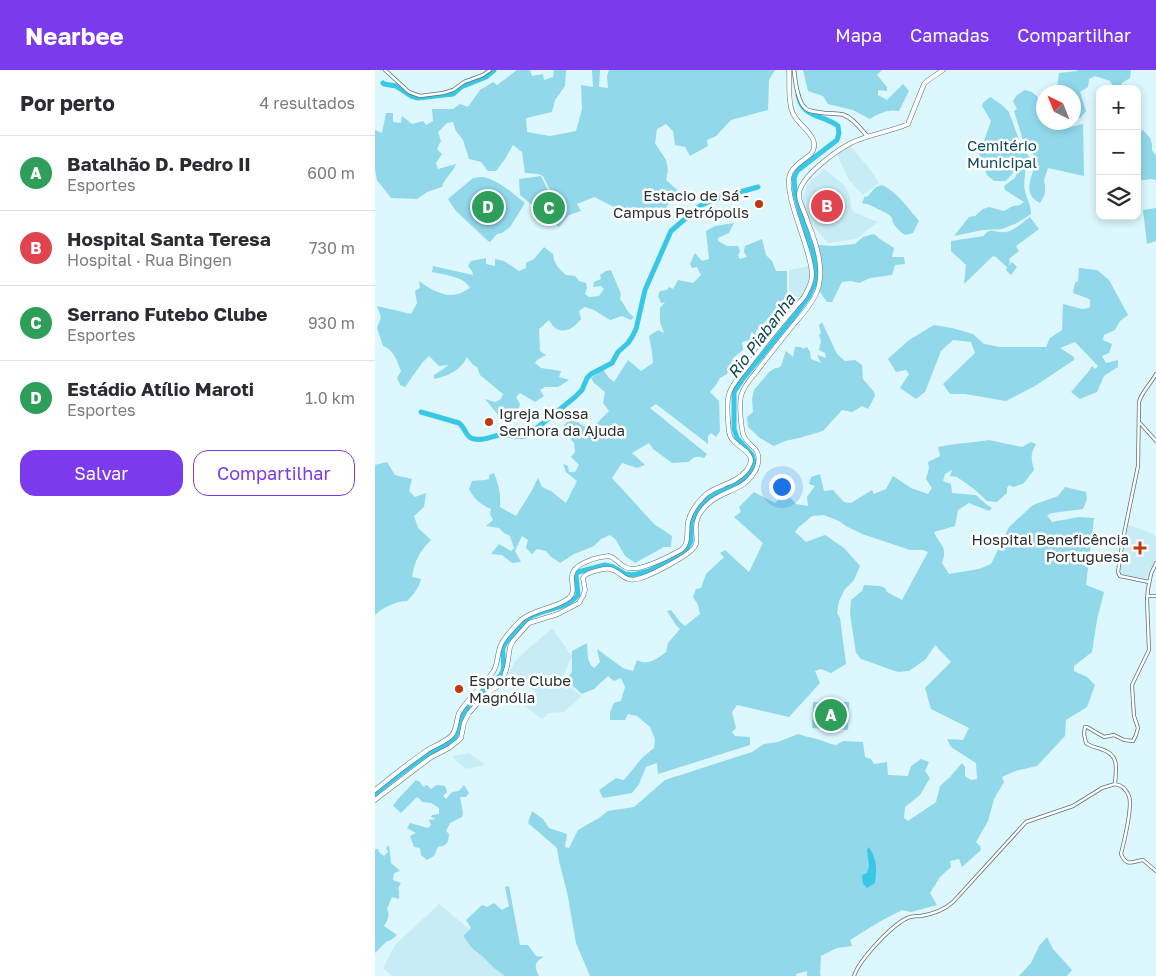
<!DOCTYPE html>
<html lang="pt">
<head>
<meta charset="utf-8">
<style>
  body { margin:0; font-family:"Golos Text",sans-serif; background:#f7f7f7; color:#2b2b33 }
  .controls { position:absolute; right:15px; top:15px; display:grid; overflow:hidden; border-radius:10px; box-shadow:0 2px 8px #0003 }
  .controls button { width:45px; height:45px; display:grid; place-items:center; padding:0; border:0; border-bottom:1px solid #e1e1e2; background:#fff; color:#2b2b33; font:25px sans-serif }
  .compass { position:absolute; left:661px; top:15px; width:45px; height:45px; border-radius:50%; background:#fff; box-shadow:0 2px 8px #0003; rotate:317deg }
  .you { position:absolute; left:406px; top:416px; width:18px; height:18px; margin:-12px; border:4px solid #fff; border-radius:50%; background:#1a73e8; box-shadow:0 0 0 8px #1a73e833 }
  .badge { display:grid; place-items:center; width:32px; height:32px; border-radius:50%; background:#7c3aed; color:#fff; font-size:16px; font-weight:700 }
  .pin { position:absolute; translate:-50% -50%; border:2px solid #fff; box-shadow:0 1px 5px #0006 }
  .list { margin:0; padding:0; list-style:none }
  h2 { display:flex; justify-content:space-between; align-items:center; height:65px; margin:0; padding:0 20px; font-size:21px }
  h2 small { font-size:16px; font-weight:400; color:#7c7c81 }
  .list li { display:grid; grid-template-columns:32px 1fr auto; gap:15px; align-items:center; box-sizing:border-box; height:75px; padding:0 20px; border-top:1px solid #e1e1e2 }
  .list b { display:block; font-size:19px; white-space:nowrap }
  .list p { margin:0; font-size:16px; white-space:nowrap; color:#7c7c81 }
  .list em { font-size:16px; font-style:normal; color:#7c7c81 }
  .actions { display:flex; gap:10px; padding:15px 20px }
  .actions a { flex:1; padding:11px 0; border:1px solid #7c3aed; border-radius:15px; text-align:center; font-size:18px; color:#7c3aed }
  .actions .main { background:#7c3aed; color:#fff }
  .icon { flex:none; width:28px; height:28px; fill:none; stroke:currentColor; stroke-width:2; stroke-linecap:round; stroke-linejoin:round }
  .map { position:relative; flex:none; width:781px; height:906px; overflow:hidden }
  header { display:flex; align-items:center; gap:30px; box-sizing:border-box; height:70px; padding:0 25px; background:#7c3aed; color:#fff }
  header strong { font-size:24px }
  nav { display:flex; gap:28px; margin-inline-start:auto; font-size:18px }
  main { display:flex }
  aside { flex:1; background:#fff }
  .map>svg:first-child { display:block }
</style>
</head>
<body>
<header>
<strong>Nearbee</strong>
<nav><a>Mapa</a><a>Camadas</a><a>Compartilhar</a></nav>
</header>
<main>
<aside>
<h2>Por perto<small>4 resultados</small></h2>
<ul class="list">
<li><span class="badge" style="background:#2e9e5b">A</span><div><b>Batalhão D. Pedro II</b><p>Esportes</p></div><em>600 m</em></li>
<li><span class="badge" style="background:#e0444e">B</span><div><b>Hospital Santa Teresa</b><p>Hospital · Rua Bingen</p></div><em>730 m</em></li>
<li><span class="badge" style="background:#2e9e5b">C</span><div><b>Serrano Futebo Clube</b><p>Esportes</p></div><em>930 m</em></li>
<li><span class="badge" style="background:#2e9e5b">D</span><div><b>Estádio Atílio Maroti</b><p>Esportes</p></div><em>1.0 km</em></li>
</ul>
<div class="actions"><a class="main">Salvar</a><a>Compartilhar</a></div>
</aside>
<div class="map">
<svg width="781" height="906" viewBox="0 0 781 906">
  <rect width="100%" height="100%" fill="#dcf7fe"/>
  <path fill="#c8ecf5" d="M475,76L495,99L504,113L488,125L474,110L462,84Z
    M450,99L470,116L475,126L476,137L479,142L503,152L481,169L453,173L435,152L427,133L429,124L433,113Z
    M434,196L436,206L427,227L414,226V200Z
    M753,455L766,459L781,466V489L771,509L748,504L745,502Z
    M177,558L197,586L186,610L207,626L189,642L173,643L167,649L150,636L162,623L150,613L142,617L133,605L142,589Z
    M94,683L110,695L91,699L82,692L78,686Z
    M64,834L94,859L88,866L97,878L107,886L119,898L130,906H17L8,898L20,875Z"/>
  <path fill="#91d8eb" d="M142,0H155L157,6L168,4L169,10L178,7L179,0H191L190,16L180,30L177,42L151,48L152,62L175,66L201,61L207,39L206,15L218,17L217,0H225L224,17L233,18L232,6L234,0H400L394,10L393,40L356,50L341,66L332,70L333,76L315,86L310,77L300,75L298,61L291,54L282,59L280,73L291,90L293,100L291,110L311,128L313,132L295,131L291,138L281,139L283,146H265L259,137L250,139L244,135L239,137L219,127L202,134L206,141L194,145L184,157L145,125L144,109L166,106L178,131L189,141L181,132L168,106L163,104L150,103L147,82L138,75L130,89L121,101H113L106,92L94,89L88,70L81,61L78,52L72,53L63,62L66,71L62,79L67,84L61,93L63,99L81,94C78,103 69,108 67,117L52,122L42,129L16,128L2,110L0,100V60L7,63L11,43H18V52L26,53L27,46L37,54L48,51L51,55L58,51L57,39H78L85,34L93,37L105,20L118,12L122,15Z
    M428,0H507L502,5L512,17V21L503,20V25L512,30L528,14L534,21L524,41C512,39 505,43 495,49L478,40L453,34L448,26L433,21Z
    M703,0H756L755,8L747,13L745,19H740L735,11L720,6L714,9L713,17L705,22L711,41L705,48L699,47L698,22H671L682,17L684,3L702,1Z
    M650,20L657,22L664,28L668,24V52L690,53L692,58L708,54L709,106L673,98L669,110L670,116V124L665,133C644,122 660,105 661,88L649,73L639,41L642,39L638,31L642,25Z
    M615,27L626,34L634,42L646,75L657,91L655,97H650C651,104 648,115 650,121C652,129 656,135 656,144L642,153L627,159L608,160L579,166L594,147L600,146L608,139L614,137L629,141L638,136L645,135L649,132L630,120L629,116L640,108L645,96H644L631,111H619L612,105L604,85L616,51L607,36L608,33Z
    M768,60L775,68L777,74V80L781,86V110L776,109L762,111V61Z
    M108,107C125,111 137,123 150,133L135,157L127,163L122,164L115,172L113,171L81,141L73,129L98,108Z
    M507,115C521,121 534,139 544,151L538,163L531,165C525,163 517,154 517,148C513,143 509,142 503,139C497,136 494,134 487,133L490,126L492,127L501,117Z
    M781,138V171L772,174L768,140Z
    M655,147L664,159L641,176L644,181L634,189L635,192L633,196L637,192L642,197L636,205L631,200L632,197L621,187L618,186L589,214L591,195L576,181V171L609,166C615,156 621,164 631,162C639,161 648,152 655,147Z
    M359,153L354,163L343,168V171L352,176H363L365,181L363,186L365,189L372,187L369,182L370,176L387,169L391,185L397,191L401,201H412V226L406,233L402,240L381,261L380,265L377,262L375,265L376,270L367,272L368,280L358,288L352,304L345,308L341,315L335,322L344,331L345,361L341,367L336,363L333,366V374L281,334L275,338L332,384L329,388C322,386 319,386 314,392L297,393L278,379L274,373L257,383L270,395L262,398L247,393L237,408L279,454L297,466L296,477H289L260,493L250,486L241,470L235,465L226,469L219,476L199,484L185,493L175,486L171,481L162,479L157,484L151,478L153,470L147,466L140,481L146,492L137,493L127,485L116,484L124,474L136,481L139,478L135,466L129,463L124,458L111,456L118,450L115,444L116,439C106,435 99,429 94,419L97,411L110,410L114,409V405L119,403C124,415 126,425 125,437L141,446L156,422L163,408L167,417L176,421L191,433L202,411L191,402L188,394L193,396L194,402H200L204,395L196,387L200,382L199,373L193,366L194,361L188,356L196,348L215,360L234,341L228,333L230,322L219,313L216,308L228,299L233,307L239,312L253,290L266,301L278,293L277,282L274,266L283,260L289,263L285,252V238L290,232L286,233L283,226L285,221L292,220L294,217L298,219L303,210L318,213L326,205L322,197L317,198L315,194L320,183L327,191L334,189L331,161L340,156Z
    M499,164L505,169L519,178L517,187H529L530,194L520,195L517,205L495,208L484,213L476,211L467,212L457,232H452L445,222L448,202L443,175L458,176L480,174L488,167Z
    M169,177L178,184C179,194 184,199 191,205L200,206L204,211L211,213L212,218L210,224L214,227L224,226L229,219L226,216L218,217L219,212L226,209L225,205L231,201L236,200L246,224L245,229C250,235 252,243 259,247L256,250L247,246L235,250L219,240L210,237L204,241L206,249C201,256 191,264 182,259C179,258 176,253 174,250L164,259L165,281L171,285L162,290L160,293L166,298L186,301L184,307L194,310L183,317H170L165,320L169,326L160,332L145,323L141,327L145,334L142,343L134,348L124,346L110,329L120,332L126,329L128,324L105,305L102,297L98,295L92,287C86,300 73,306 59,309V305L74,295L64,296L54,286L47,293L30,317L25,315L22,308L26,301C22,291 19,280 8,276L2,258L6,247L2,236L36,244L42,233L40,221L45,218L44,211C55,219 69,228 83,224C87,223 91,220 95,218C89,206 69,205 57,202L58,196L98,205L97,201L93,196L96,191L111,188V194L120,196V189L129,191L144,201L151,198V193L159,189Z
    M704,198L722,200L734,210L753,245L745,251L740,260L729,265L728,270L737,274L734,283L727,286L731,293L743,290V297L729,306L722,322L705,329L696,322L714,301L717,296L720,299L723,296L700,272L685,278L699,287V290L660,316L631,331L590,324H575L568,314L600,283L596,272L578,270L566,281L550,322L541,329L525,318L534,304L531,300L521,302L513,289L534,270L559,255L577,258L598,264L609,274L625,277H671L675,268L687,260L688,234L707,239L714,238L715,236V230L712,228L698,223L700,213L703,211Z
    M447,252L462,284L470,291L480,290L487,295L488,309L499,322L500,326L493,339L487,336L477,342L467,340L448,361L424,368L410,371L399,376L385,368L373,357L372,347L378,342L377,329L379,320L394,302L400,298H403L406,296L411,281L418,287L420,277H426L428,279L432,277L435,282L436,289L446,293L442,285L451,288L450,283L444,280L446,271L444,265L446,263L444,255Z
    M614,370L647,377L656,372L661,374C655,385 656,388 659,400L648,414L638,417L634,415L632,418V423L622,432L612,431L599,419L582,407L575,406L577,400L570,404L568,411L576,414L577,423L599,425H601L612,435L617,438L614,441L594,433L583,440L580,456L559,462C565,476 573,476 567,493L574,504L604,499L616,494L634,457L658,435L683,426L690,417L711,422L712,429L708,439L677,443L672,445L677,452L704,447L719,448L711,515L729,522L722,550L717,582L699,596V601L712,607L720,615L712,637L691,650L690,666L662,696L640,701L627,707L629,712L619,729L613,751L601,772L605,776L606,780L587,797L584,789L575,791L576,797L565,807L555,823L562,835L536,842L527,840L504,852L475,870L477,876L462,878L446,886L445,904L446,906H432V901L421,904V906H215L201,873L192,822L184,791L182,778L153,753L157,741L168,749L174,758L192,764L190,777L194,778L203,760L224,748L233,741L259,737L290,710L377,682L389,674L403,672L423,664C431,667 440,668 448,671C453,673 456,674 461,675L468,671L488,672L490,687L496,689L499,694L512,692L513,705L533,706L536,696L546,689L554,692L550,701L555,708L545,725L530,737L529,748L533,751L561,732L565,716L575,707L587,693L590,697V706L596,710L602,709L601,693L576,677L572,669L588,670L594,658L556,639L550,618L576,592L560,575L551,589L534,601L523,602L486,589L481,583L475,544L476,530L487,521L489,515L505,516L510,518L512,522L527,530L553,482L548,480H535L487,464L471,456L464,451L449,445L437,446L424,457L420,462L431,472L450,465L469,478L485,496L479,510L470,519L464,531L462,543L465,548L471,594L456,603L446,599L440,601L445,613L414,647L362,635L357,642L361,658L357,662L360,666L375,667V675L283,704L282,693L271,697L264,714L257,723L228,728L224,720L241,708L249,710L267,688L279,678L280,669L275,657L262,646L253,644L250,650H235V642L239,633L246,631L250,617L246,608L239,611L233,606L219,619L207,624L191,610L197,602V581L212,573C213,582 211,592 219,598L225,592L222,579L248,598L258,601L262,590C273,596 282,589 291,582L293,573L305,559L301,555L292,541L296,540L306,553L310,556L325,544L323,535L318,527L321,519L326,518L331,504L349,487L345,483L350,480L374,502L388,473L359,447L366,442L364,437L379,422L400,433L411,423L421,434L433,436L432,427L440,416L434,414L436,407L445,404L449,421L458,420L469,432L476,433L497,420L499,424L511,419L518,406L536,418L553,424L557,418L551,409L554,398L553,392L565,386L563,377C580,373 597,373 614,370Z
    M12,392L20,405L37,409L34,421L40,427L51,423L49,437L39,446L43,458L56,470C44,482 40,490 37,507L46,509C44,518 38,525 32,531C21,531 7,538 0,545V395Z
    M438,632H474L473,660L437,658Z
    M41,710L45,712L48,717L52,715L56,719L62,715L70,716L72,722L68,726L71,729L77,722L84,721L89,715L94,723L91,727H85L88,743L87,747L75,753L71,761L74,764C73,773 73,775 63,777L59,786L52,790L46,785L45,778L39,777L35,766L41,763L32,758L35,753L53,758L56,755L54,750L61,749L56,747L57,745L64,744V738L56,733L47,732L45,729L42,727L26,743L18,736L23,729Z
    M14,775L16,793L25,801L19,803L18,810L26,813L23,818L24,820V829L17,827L12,839C15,845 13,850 9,856L22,865L16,870L11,872L0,883V779H3L5,783L9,786L13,782L11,778Z
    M134,816L145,875H153L161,886L169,887C159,892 159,897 164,906H130L119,898L107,886L97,878L88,866L96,858L91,850L107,835L112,837L119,833L127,840L134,836L130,817Z
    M672,867L678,879L697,900L692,906H644L656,893L664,876Z"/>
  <path fill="#38c7e5" d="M494,777C502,790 502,798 500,813L492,818L488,814L487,805L492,803L494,796L492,780Z"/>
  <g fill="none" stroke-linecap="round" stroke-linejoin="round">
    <path stroke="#38c7e5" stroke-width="5" d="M8,13L9,14L21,16L36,26L43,28L78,24L86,17L111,7L119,0
      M46,342L84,353C90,357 90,365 96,368C104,372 116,367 124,365C133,364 143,368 152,366L200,327L207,320L212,308L216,304L237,293L243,282L253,273L257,267L261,259L270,220L296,161L325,136L331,133L343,128L383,117
      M0,724C15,711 32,699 48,687C59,680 76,675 82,664C86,657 85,648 89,642C95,633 103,624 112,617C118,612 125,609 128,601C130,594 127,586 128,578C129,573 147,553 152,549C165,539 191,540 203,525L201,505L203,502L230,495L238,497L250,504L258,505L274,501L309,482L313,477L316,471V453L322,441L333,427L368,410L375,402L379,392L377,385L362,368L359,359V322L367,310L421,244L434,226L441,210V199L438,183L425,142L420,123L419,108L422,101L427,97L462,70L464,63L463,56C447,44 428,49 423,25"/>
    <defs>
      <path id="tertiary" d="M10,0L34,22L45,26L68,23L78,20L89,12L108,5L115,0
        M765,353L781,371
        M774,512L745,506L743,502L748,469L763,396L764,332C767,321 776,314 781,304
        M773,526H781
        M740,714C741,698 745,685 726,679C720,677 716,677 711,673L709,664L710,657H712L729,667L739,665L749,670L758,671L761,665L763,658L759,646L757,615L774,580L772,530L773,519L776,504L781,493
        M740,714C747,715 751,719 754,726C758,738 749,771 746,784C752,798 758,791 768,790L781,801
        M479,906C484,890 519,852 535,847C539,846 543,846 546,846C558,844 569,840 578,832L651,752L698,736L727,718L740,714"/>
      <path id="secondary" d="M419,0C420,10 423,36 433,40C438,42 444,42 449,43C455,44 462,43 469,45C478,48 486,59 492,66"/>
      <path id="primary" d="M0,720C17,706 34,693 51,681C60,675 71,672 77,665C82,659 81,650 84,643C93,628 108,616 118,602C123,595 122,585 125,577C127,569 140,556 146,550C160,538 180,539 194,528C201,522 196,514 197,506C198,493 223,487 234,486C241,488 244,494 250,497C261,504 295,486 306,480C315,473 311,462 313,452C315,443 322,433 329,426C341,414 358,416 371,401C373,398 375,395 376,391C376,379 356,376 354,362C353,352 351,333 354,324C357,314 365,306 371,298C389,274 409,250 429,227C432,221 437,213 437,206C438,181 405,121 416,102C421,94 430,89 436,84C447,69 427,58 420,47C412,36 415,13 414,0
        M0,730L55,688L74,678L83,671L86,668L89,653L94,643L109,626L123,616L129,606L132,597L135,577L138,571L154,553L183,544L204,533L208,526L210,520L208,508C211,503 215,503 220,501C225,500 230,498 235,499C248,502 248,514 266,508C276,505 316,485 320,476C323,472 321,466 321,461C320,451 325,441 333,434C347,420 367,422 379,403C383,398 385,388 382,382C379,376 371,373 368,364C366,355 364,335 366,326C368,317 376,308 382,301C394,285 407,269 420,253C427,245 435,236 440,226C452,203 441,172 432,150C430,142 424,133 424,125C424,107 461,81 476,73C494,64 515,62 533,54L549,14L552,11L568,0"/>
    </defs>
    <use href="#tertiary" stroke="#5a7178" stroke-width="4"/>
    <use href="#secondary" stroke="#5a7178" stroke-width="4.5"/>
    <use href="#primary" stroke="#5a7178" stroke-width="5"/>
    <use href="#tertiary" stroke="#fff" stroke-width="2.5"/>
    <use href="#secondary" stroke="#fff" stroke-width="3"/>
    <use href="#primary" stroke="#fff" stroke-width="4"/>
  </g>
  <g fill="#c1380e" stroke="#fff" stroke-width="2">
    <circle cx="384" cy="134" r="5"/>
    <circle cx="114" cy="352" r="5"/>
    <path d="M762.5 470.5h5v5h5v5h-5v5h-5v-5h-5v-5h5z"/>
    <circle cx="84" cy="619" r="5"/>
  </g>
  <g text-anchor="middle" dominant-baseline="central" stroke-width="5" stroke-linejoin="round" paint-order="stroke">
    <g font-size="15" fill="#0e4a57" stroke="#fff">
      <text x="627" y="75">Cemitério<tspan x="627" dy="17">Municipal</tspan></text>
    </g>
    <g font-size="15" fill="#253032" stroke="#fff" text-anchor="end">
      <text x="374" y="125">Estacio de Sá -<tspan x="374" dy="17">Campus Petrópolis</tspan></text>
      <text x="124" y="343" text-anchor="start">Igreja Nossa<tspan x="124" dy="17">Senhora da Ajuda</tspan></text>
      <text x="754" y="469">Hospital Beneficência<tspan x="754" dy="17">Portuguesa</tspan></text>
      <text x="94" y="610" text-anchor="start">Esporte Clube<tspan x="94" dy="17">Magnólia</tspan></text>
    </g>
    <g font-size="16" font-style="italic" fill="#084753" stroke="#fff">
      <text transform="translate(386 266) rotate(-53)">Rio Piabanha</text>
    </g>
  </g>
</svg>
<div class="controls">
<button>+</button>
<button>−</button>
<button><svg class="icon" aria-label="layers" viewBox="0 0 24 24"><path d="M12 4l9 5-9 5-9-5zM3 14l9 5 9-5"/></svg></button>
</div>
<svg class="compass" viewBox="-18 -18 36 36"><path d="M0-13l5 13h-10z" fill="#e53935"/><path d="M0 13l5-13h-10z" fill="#7c7c81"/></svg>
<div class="you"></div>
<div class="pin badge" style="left:456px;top:645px;background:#2e9e5b">A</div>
<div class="pin badge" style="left:452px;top:136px;background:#e0444e">B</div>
<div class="pin badge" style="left:174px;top:138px;background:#2e9e5b">C</div>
<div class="pin badge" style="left:113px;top:137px;background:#2e9e5b">D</div>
</div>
</main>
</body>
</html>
